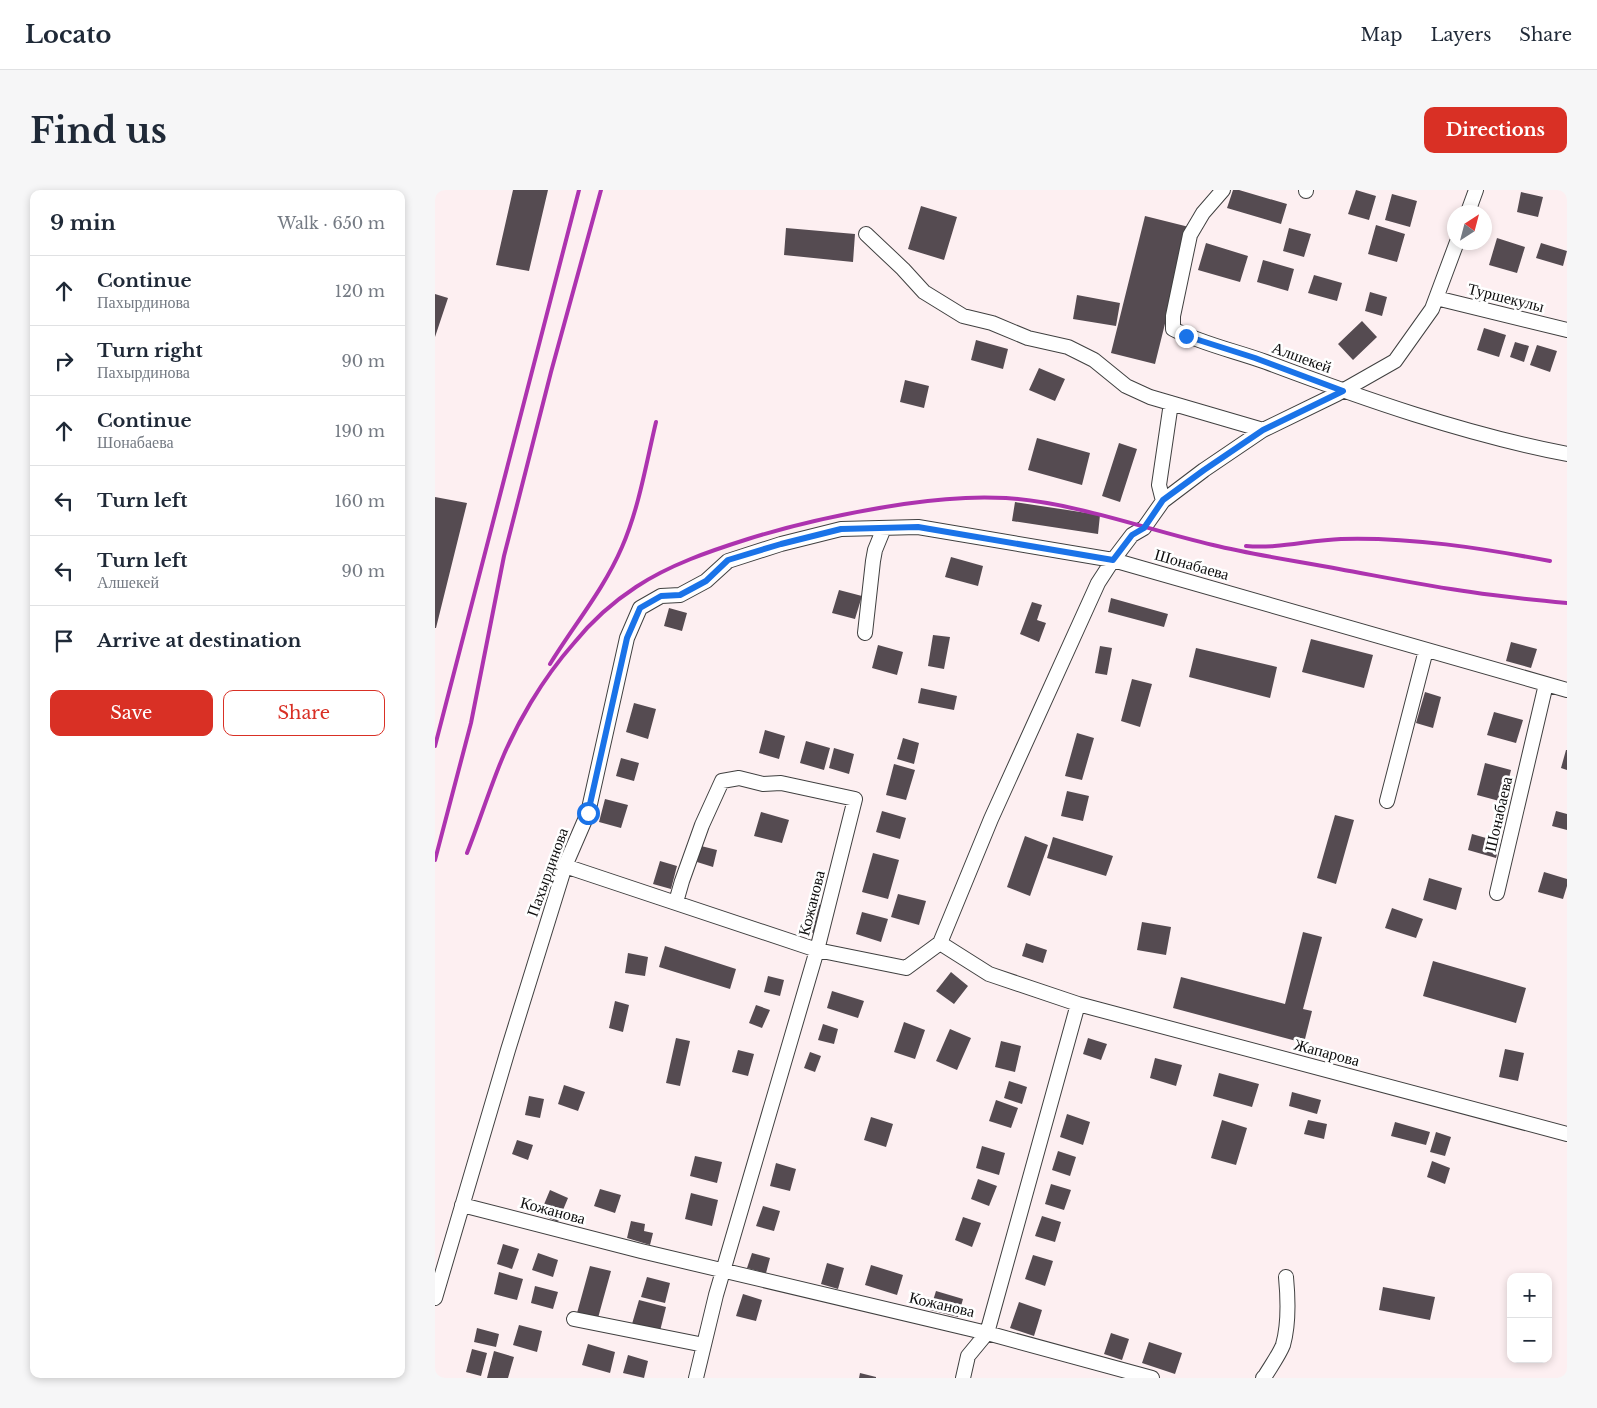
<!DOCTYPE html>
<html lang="en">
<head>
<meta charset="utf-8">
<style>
  body { margin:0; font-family:"Libre Baskerville",serif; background:#f6f6f7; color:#1f2937 }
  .controls { position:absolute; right:15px; bottom:15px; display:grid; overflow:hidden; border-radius:10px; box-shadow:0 2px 8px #0003 }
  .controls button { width:45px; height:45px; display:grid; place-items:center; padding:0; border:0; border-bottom:1px solid #e0e1e3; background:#fff; color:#1f2937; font:25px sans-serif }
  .compass { position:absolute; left:1012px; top:15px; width:45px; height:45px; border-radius:50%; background:#fff; box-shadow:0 2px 8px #0003; rotate:36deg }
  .stop { position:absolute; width:15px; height:15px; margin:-11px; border:4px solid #1a73e8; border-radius:50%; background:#fff }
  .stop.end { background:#1a73e8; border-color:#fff; box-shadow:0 1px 5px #0008 }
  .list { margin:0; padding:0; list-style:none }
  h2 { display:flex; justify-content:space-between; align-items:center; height:65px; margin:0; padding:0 20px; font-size:21px }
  h2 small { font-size:16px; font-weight:400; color:#747a83 }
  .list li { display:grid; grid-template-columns:32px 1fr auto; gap:15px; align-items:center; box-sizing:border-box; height:70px; padding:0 20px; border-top:1px solid #e0e1e3 }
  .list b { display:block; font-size:19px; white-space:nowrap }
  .list p { margin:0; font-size:16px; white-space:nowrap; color:#747a83 }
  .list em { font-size:16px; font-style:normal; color:#747a83 }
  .actions { display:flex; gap:10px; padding:15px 20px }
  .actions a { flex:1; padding:11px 0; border:1px solid #d93025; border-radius:10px; text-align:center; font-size:18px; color:#d93025 }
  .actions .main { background:#d93025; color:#fff }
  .icon { flex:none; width:28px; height:28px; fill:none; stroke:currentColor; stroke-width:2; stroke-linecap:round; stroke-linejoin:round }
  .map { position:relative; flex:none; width:1132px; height:1188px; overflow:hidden; border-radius:10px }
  header { display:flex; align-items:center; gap:30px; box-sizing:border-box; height:70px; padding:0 25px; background:#fff; border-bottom:1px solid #e0e1e3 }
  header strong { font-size:24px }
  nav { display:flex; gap:28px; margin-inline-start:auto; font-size:18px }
  .intro { display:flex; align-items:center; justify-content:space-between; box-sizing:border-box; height:120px; padding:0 30px }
  h1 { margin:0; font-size:35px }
  .button { padding:12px 22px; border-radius:10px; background:#d93025; color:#fff; font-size:18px; font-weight:700 }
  main { display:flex; gap:30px; padding:0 30px }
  aside { flex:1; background:#fff; border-radius:10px; box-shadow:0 2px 8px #0003 }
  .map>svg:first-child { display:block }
</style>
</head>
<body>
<header>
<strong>Locato</strong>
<nav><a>Map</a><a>Layers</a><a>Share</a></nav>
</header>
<div class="intro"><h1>Find us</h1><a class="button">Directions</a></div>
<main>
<aside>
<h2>9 min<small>Walk · 650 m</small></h2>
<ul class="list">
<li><svg class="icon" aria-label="ahead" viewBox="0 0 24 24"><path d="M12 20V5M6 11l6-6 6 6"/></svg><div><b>Continue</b><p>Пахырдинова</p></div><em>120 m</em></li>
<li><svg class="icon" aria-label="right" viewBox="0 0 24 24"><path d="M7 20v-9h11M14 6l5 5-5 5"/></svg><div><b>Turn right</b><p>Пахырдинова</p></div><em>90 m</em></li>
<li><svg class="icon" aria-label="ahead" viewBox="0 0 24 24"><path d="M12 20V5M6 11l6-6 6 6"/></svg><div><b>Continue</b><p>Шонабаева</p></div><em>190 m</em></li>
<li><svg class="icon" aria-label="left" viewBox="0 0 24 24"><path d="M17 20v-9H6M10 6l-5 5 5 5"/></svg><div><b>Turn left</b></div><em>160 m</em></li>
<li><svg class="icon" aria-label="left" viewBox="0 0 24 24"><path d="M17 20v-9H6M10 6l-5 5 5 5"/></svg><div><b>Turn left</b><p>Алшекей</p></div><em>90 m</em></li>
<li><svg class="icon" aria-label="arrive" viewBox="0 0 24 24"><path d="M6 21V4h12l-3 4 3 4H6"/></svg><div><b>Arrive at destination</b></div></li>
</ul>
<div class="actions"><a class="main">Save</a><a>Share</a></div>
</aside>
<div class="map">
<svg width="1132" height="1188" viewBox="0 0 1132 1188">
  <rect width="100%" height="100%" fill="#fdeff1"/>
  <path fill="#554b51" d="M78,0H113L94,81L61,75Z
    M798,0H804L852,14L846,34L792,18Z
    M921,0L941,6L934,30L913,24Z
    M1086,2L1108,7L1103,27L1082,22Z
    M957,4L982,11L975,37L950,30Z
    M486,16L522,27L509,70L473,59Z
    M710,26L754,37L720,174L676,163Z
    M941,35L970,44L962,72L933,64Z
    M351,38L420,44L418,72L349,65Z
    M854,38L876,44L869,67L848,61Z
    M1062,48L1090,57L1082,83L1054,75Z
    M771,53L813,66L805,92L763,80Z
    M1106,53L1132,61L1128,76L1101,68Z
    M828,70L859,79L853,101L822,92Z
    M879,85L907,93L902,111L873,103Z
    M935,102L952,107L947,126L930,121Z
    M0,104L13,108L0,147Z
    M642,105L685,113L681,136L638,129Z
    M927,131L942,147L918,170L903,154Z
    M1049,138L1071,145L1064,167L1042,160Z
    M541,150L573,159L568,179L536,170Z
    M1080,152L1094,156L1089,172L1075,167Z
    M1102,155L1122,161L1115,182L1095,175Z
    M604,178L630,189L620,211L594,200Z
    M470,190L494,196L489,218L465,212Z
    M602,248L655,263L647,295L593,280Z
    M684,253L702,259L685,312L667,306Z
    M0,307L32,313L1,438H0Z
    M580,312L665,325L663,344L577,331Z
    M516,367L548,376L543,396L510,387Z
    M404,400L427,406L420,429L397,423Z
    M676,408L733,424L729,437L673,422Z
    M597,412L607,415L602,430L611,433L604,452L585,444Z
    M234,418L252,423L247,441L229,436Z
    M498,445L515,447L509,479L493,476Z
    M876,449L938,465L929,498L867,482Z
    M1076,452L1102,459L1096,478L1071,471Z
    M443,455L468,462L462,485L437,478Z
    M665,456L677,458L672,485L660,483Z
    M761,458L842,477L835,508L754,487Z
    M697,489L717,494L705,537L686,531Z
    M486,498L522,506L519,520L483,513Z
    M990,502L1006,507L998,538L981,533Z
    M199,513L221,519L213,549L191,542Z
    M1059,522L1088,530L1081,553L1052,545Z
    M330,540L350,546L344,569L324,563Z
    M642,543L659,548L647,590L630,586Z
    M468,548L484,553L479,574L462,569Z
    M371,551L395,558L389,580L365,573Z
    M399,558L419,564L414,584L394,578Z
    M1131,560H1132V580L1126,578Z
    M186,568L204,573L199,591L181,586Z
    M1050,573L1076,580L1068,612L1042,605Z
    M459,574L480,580L471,610L451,605Z
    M632,601L654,606L648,631L626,626Z
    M170,609L193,615L186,638L164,632Z
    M447,621L471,628L465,649L441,642Z
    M1121,621L1132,624V640L1117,636Z
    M326,622L354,630L347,653L319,646Z
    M900,625L919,630L901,694L882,688Z
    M1037,644L1065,652L1061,668L1033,660Z
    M590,646L613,655L595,706L572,697Z
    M618,647L678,666L671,686L612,668Z
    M266,656L282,660L278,677L262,672Z
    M438,663L464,670L453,709L427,702Z
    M225,671L242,676L236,699L218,694Z
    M1109,682L1132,689V696L1128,709L1103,702Z
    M994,688L1027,698L1021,720L988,710Z
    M463,704L491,711L484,735L456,727Z
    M375,712L389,716L381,744L367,740Z
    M957,718L988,729L981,748L950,738Z
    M427,722L453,729L446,752L421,744Z
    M707,732L736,737L731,765L702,760Z
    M868,742L887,747L868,819L877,821L869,853L738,818L746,787L850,814Z
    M591,753L612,760L608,773L587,766Z
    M230,756L301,779L295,799L224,777Z
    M193,763L213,767L210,786L190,783Z
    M998,771L1091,798L1081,833L988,806Z
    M516,782L533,796L519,814L501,801Z
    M333,786L349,790L345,806L329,802Z
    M397,801L429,811L423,828L392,818Z
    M180,811L194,815L188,842L174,838Z
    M321,815L335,820L327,838L314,833Z
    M469,832L490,840L480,869L459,862Z
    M388,834L403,839L399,854L383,850Z
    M515,839L536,848L522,880L501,871Z
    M241,848L255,851L245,896L231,893Z
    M653,848L672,854L666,870L648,864Z
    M566,851L586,856L580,882L560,877Z
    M1070,859L1089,863L1083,891L1064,887Z
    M303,860L319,864L313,886L297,882Z
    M375,862L386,866L380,882L369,878Z
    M720,868L747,875L741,896L715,888Z
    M784,883L824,894L817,917L778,906Z
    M574,891L592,897L587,914L569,908Z
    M129,895L150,902L143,921L123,914Z
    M857,902L886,910L882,924L854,916Z
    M94,906L109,909L105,928L90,925Z
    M561,910L583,918L576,938L554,931Z
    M632,924L655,932L648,955L625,947Z
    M436,927L458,934L451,957L429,950Z
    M787,930L812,938L801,975L776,968Z
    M873,930L892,934L889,949L869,944Z
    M960,932L995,942L991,955L956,946Z
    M1001,942L1016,947L1010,966L995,962Z
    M82,950L98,955L93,970L77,964Z
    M547,956L570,963L564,985L541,978Z
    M623,961L641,967L635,986L617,980Z
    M260,966L287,972L282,993L255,986Z
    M997,971L1015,978L1010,994L992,987Z
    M341,973L361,979L355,1001L335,996Z
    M543,989L562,996L554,1016L536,1009Z
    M616,994L636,1000L629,1020L610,1014Z
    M165,999L186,1005L180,1023L159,1016Z
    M115,1000L133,1008L123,1032L105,1024Z
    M256,1003L283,1010L277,1036L250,1029Z
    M328,1016L345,1021L339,1041L321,1036Z
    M607,1026L626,1032L620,1052L600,1046Z
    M528,1027L546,1033L537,1057L520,1050Z
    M196,1031L210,1034L209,1041L218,1043L215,1055L192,1048Z
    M68,1054L84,1059L77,1079L62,1074Z
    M103,1063L123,1070L118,1087L97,1080Z
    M317,1063L335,1068L331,1083L312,1078Z
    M598,1065L618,1071L610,1096L590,1089Z
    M392,1073L409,1078L403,1099L386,1094Z
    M436,1075L468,1085L462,1105L430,1095Z
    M155,1076L176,1081L163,1128L142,1123Z
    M64,1082L88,1089L82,1110L59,1104Z
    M212,1087L235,1093L230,1113L206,1107Z
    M100,1096L123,1102L118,1119L96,1113Z
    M948,1097L1000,1107L995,1130L944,1120Z
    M501,1101L528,1109L523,1127L495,1120Z
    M308,1104L327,1110L321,1131L301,1126Z
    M204,1110L231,1117L225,1141L197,1134Z
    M584,1112L607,1120L599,1146L575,1138Z
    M84,1135L107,1141L102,1162L78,1155Z
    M42,1138L64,1144L61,1157L39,1152Z
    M676,1143L694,1149L687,1170L669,1164Z
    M714,1152L747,1163L740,1184L707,1173Z
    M153,1154L180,1162L175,1183L147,1175Z
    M37,1159L52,1163L46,1186L31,1182Z
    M59,1161L79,1167L73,1188H52Z
    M193,1165L213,1171L209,1188L188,1183Z
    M425,1183L441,1187V1188H424Z"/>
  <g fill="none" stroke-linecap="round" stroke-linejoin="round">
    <defs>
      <path id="minor" d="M788,0L768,23L755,45L738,126V139C767,154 801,161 831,172C929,209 1029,244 1132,264
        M871,0V1
        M1033,22L1041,0
        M431,44L468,79L489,102L528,126L557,133L593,148L633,157L659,170L691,196L715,207L828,240
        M1001,108L1132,140
        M728,311L724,295L736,213
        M430,443L438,371L440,360L449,338
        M952,611L991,460
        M130,676L382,760L471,778L505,753L556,629L663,393L678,370L697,345L709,338L728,311L769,280L828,240L902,204L960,171L997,119L1022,52
        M1062,703L1111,494
        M241,712L247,691L267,635L287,591L304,588L328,594L346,593L420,609L382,760L281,1105L261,1188
        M505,753L554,784L643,814L1132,944
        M27,1015L206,1061L552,1143L717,1188
        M0,1108L73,860L130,676L153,623L192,448L205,418L226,406L245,405L271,391L293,371L346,354L406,339L483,337L678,370L1132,500
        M139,1129L269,1155
        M528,1188L533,1166L552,1143L643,814
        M828,1188L830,1186C836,1176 844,1165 848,1155C854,1134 853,1108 851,1087"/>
    </defs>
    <use href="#minor" stroke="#404040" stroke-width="16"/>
    <use href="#minor" stroke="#fff" stroke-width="14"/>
    <path stroke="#ad33af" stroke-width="4" d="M811,356C843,359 874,350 906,349C976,347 1046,358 1115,371
      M115,474C139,435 169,399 187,357C204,318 211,274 221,232
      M0,556L144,0
      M32,663C43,635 52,607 63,579C80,535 108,488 139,453C156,432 178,412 201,397C234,375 275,361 313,349C364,333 416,322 469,314C502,309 537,306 571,308C642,313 709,339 778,355C819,365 862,371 904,379C948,387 992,396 1036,402C1068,407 1100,410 1132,413
      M0,670L36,533L69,366L116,182L166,0"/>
  </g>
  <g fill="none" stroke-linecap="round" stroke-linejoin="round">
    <path stroke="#1a73e8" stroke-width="6" d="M153,623L192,448L205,418L226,406L245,405L271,391L293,370L346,354L406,339L483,337L678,370L697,345L709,338L728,310L769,280L828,240L908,201L820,168L751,146"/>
  </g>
  <g text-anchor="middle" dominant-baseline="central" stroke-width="5" stroke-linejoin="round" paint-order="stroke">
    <g font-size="16" fill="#0d0d0d" stroke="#fff">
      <text transform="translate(1071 107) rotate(14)">Туршекулы</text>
      <text transform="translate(867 167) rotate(20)">Алшекей</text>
      <text transform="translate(757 374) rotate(16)">Шонабаева</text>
      <text transform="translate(1063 624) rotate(-77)">Шонабаева</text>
      <text transform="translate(112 682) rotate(-70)">Пахырдинова</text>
      <text transform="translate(376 713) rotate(-76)">Кожанова</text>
      <text transform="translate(892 862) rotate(15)">Жапарова</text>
      <text transform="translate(118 1020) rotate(15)">Кожанова</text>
      <text transform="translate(507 1114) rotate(13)">Кожанова</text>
    </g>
  </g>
</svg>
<div class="controls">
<button>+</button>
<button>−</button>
</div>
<svg class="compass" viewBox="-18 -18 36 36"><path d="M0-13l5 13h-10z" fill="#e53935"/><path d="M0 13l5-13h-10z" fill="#747a83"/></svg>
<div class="stop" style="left:153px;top:623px"></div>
<div class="stop end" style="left:751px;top:146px"></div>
</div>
</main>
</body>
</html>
